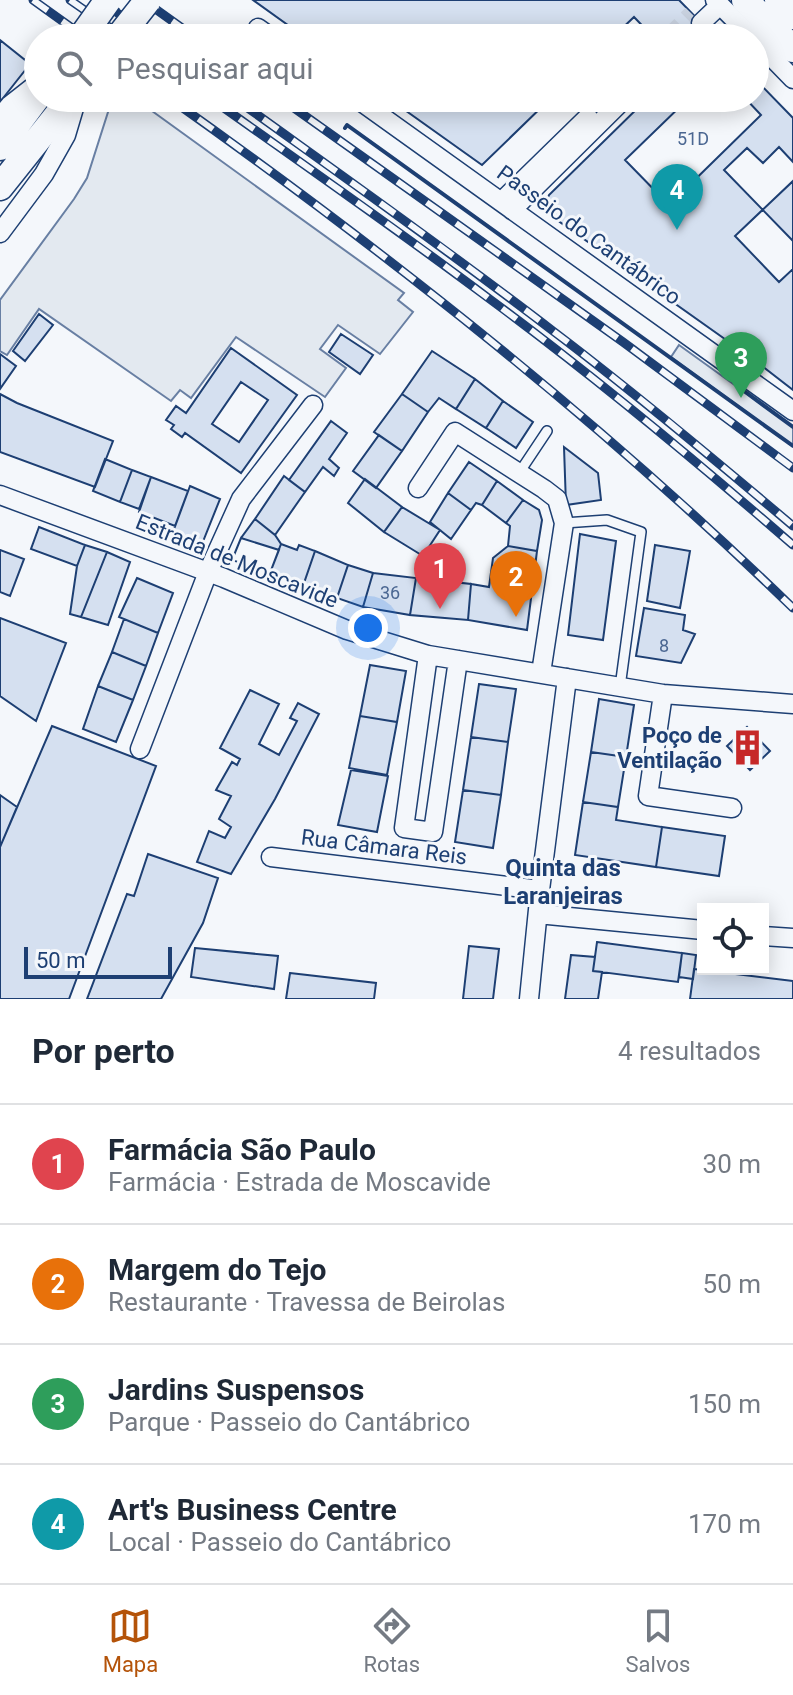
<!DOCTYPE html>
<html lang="pt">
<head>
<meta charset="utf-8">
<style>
  body { margin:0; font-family:Roboto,sans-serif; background:#f6f6f7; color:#1f2937 }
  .controls { position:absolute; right:24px; bottom:24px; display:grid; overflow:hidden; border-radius:0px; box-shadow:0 4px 20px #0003 }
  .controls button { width:72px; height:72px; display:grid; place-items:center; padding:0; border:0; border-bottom:2px solid #e0e1e3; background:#fff; color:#1f2937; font:40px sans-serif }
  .scale { position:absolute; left:24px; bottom:20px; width:148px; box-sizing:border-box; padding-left:8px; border:4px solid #1d3f73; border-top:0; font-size:22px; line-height:28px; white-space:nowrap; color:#1d3f73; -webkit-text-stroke:6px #f4f7fb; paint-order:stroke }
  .you { position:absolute; left:368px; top:628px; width:28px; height:28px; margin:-20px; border:6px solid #fff; border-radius:50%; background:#1a73e8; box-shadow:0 0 0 12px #1a73e833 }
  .badge { display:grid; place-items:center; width:52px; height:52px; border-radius:50%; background:#b45309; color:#fff; font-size:26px; font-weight:700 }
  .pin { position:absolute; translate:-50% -66px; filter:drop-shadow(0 2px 4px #0008) }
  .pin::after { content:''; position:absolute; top:42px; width:28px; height:24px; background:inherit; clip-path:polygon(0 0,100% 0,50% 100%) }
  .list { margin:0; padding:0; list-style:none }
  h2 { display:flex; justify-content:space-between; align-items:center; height:104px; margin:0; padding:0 32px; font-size:34px }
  h2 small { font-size:26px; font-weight:400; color:#747a83 }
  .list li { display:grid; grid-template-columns:52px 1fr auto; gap:24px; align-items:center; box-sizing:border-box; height:120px; padding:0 32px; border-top:2px solid #e0e1e3 }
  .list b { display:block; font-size:30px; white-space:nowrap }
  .list p { margin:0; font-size:26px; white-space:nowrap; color:#747a83 }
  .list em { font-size:26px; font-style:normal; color:#747a83 }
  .icon { flex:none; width:44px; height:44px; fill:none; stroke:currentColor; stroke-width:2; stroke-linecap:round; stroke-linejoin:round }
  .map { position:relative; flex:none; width:793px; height:999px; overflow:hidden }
  .search { position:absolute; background:#fff; box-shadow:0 4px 20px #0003; left:24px; right:24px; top:24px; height:88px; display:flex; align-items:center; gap:20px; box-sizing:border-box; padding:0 28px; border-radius:44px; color:#747a83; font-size:30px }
  .sheet { height:584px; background:#fff }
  nav { display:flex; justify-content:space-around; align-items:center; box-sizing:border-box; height:112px; border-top:2px solid #e0e1e3; background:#fff; font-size:22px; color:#747a83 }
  nav a { display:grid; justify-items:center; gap:4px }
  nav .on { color:#b45309 }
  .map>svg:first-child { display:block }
</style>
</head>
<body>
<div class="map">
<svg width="793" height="999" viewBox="0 0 793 999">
  <rect width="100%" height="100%" fill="#f4f7fb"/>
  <path fill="#e3e9f0" stroke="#687fa3" stroke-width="2" d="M118,98H134L404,293L398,300L413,312L380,354L338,325L320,349L346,368L325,397L236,337L191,398L180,390L171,401L39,309L7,355L0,351V300L74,199L87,178L109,109Z
    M679,345L793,427V446L671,357Z"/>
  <path fill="#d5e0f0" stroke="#1d3f73" stroke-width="2" fill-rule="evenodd" d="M253,0H679L713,35L710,38H654L634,17L612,38H306Z
    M0,40L30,64L0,102Z
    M755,79L793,118V162L779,147L763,163L747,148L724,170L793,241V390L753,359L550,215L545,205L549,195L648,98H755Z
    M388,98H551L482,165Z
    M689,98H745L761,115L669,205L625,160Z
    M793,181V269L779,282L735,236Z
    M39,314L53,325L25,361L13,351Z
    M341,334L373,355L360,374L329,352Z
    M231,348L297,395L241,473L185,433L182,437L171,429L174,425L166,420L176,406L186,413ZM241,382L268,400L239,442L212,424Z
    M432,351L475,379L456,409L439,398L428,412L402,394Z
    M0,354L16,366L0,389Z
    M475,379L503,401L486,428L456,409Z
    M0,394L17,403L113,441L95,487L0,452Z
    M402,394L428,412L402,451L374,432Z
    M503,401L533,422L516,448L486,428Z
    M331,421L347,433L329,459L339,468L334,476L323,467L305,492L289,480Z
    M379,435L402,451L376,488L353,471Z
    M564,447L598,473L601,500L566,505Z
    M105,459L132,470L120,502L93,491Z
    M469,462L497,481L482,505L476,503L471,510L448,493Z
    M132,470L151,477L139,509L120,502Z
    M284,476L305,492L275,535L255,519Z
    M151,477L188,491L175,526L139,512Z
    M365,479L402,507L384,532L348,503Z
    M497,481L523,500L506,523L482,505Z
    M190,486L220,499L202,544L173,532Z
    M448,493L471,510L451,539L430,522Z
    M523,500L539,510L542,520L537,551L508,546L510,526L506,523Z
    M402,507L440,530L423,556L384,532Z
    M255,519L275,535L281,544L270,573L232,560L241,538Z
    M39,527L85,545L77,566L31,549Z
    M580,534L616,541L603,640L568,635Z
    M241,538L279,550L270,573L232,560Z
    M281,544L297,550L299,545L315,551L303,586L270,573Z
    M85,545L107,552L81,617L70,614L77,566Z
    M655,545L690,551L680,608L647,601Z
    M508,546L537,551L527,630L468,620L471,584L489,587L493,558Z
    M0,550L24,559L10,596L0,592Z
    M315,551L348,565L337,598L303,586Z
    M107,552L130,562L108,625L81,617Z
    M348,565L373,573L363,607L337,598Z
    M373,573L416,578L410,615L363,607Z
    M137,578L173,593L158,633L119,617Z
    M416,578L471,584L468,620L410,615Z
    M644,608L685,615L683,630L695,634L681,663L636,656Z
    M0,618L66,643L36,721L0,696Z
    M124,619L158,633L146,666L112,652Z
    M112,652L146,666L133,700L98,686Z
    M370,665L406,671L397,722L360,716Z
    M479,684L516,689L508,742L471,737Z
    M98,686L133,700L116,742L83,729Z
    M250,690L279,704L259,744L279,755L297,721L290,718L298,703L319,714L275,799L231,874L197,862L209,831L225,838L231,827L219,819L231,796L216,790L232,762L237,765L240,759L220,748Z
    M599,699L634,705L626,757L591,752Z
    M360,716L397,722L387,775L349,768Z
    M52,726L156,766L69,999H0V847Z
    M747,727L770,751L750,770L727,746Z
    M471,737L508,742L501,795L463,790Z
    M591,752L626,757L618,807L583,802Z
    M351,770L388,776L377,832L338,825Z
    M463,790L501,795L493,848L455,842Z
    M0,795L17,807L0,847Z
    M583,802L618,807L616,820L662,827L656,867L575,855Z
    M662,827L725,836L719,876L656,867Z
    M148,854L218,878L203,923L161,999H87L127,894L134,896Z
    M597,942L682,953L678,982L593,971Z
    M469,946L499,949L493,999H463Z
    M195,948L278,956L274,989L191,977Z
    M682,953L696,955L693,979L679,977Z
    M571,955L595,957L593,971L602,972L598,999H565Z
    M694,969L793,981V999H690Z
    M290,973L376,983L374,999H286Z"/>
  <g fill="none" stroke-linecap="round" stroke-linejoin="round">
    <path stroke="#c9d2e0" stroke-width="18" stroke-dasharray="18 9" stroke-linecap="butt" d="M668,38L692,14"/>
    <defs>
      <path id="lane" d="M519,473L547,431
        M564,523L607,520L641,532L620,687"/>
      <path id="street" d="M715,0L753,38
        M701,23L720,5
        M258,28L272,38
        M755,40L793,79
        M356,98L793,411
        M0,117L10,105L38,83
        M501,202L588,117
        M512,210L625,98
        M0,233L44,174L66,135L77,98
        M418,488L455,432L544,489L557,499L564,523L541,673
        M0,495L224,578L347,630L428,655L663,694L793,704
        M428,655L404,828L433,832L458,660
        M663,694L648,796L732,808
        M140,749L208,572L241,499L313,405
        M271,857L540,890
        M538,914L703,930
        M763,936L793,938
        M529,999L540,890L567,678"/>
      <path id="secondary" d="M745,0L793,49
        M778,0L793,16
        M0,147L38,96
        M0,187L71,98"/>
    </defs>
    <use href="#lane" stroke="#1d3f73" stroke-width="12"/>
    <use href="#street" stroke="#1d3f73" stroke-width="21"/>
    <use href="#secondary" stroke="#1d3f73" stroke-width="29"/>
    <use href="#lane" stroke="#f4f7fb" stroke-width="9"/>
    <use href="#street" stroke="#f4f7fb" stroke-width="18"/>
    <use href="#secondary" stroke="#f4f7fb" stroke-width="26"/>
    <defs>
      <path id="rail" d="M33,0L86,38
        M70,0L125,38
        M100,0L151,38
        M143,0L196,38
        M169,98C389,254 599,420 793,608
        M210,98C304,165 399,231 491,300C595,377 695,460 793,545
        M234,98C341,175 449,251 553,331C635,393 714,459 793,526
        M280,98L623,342L793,468"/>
    </defs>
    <use href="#rail" stroke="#1d3f73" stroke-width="9"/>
    <use href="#rail" stroke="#f4f7fb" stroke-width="6" stroke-dasharray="18" stroke-linecap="butt"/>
    <defs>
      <path id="secondary-bridge" d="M81,38L108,0
        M118,38L148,0"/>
    </defs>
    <use href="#secondary-bridge" stroke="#1d3f73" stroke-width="29" stroke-linecap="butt"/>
    <use href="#secondary-bridge" stroke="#f4f7fb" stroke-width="26"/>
    <path stroke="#1d3f73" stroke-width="4" d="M345,128L347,125L793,446
      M744,391L793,427"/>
  </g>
  <defs>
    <symbol id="building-bare" viewBox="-9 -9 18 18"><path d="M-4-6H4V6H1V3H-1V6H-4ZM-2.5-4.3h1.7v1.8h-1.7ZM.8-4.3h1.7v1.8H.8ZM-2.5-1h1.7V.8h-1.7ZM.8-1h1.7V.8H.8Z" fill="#c62828" stroke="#f4f7fb" stroke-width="2.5" paint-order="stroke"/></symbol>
  </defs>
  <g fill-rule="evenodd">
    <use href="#building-bare" x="722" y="722" width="51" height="51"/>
  </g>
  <g text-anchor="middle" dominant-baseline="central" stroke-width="6" stroke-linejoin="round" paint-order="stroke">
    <g font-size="18" fill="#4b6792">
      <text x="693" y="138">51D</text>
      <text x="390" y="592">36</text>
      <text x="664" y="645">8</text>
    </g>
    <g font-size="22" fill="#1d3f73" stroke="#f4f7fb">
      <text transform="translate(589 235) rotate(36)">Passeio do Cantábrico</text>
      <text transform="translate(237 561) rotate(22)">Estrada de Moscavide</text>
      <text transform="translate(384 847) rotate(7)">Rua Câmara Reis</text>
    </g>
    <g font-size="22" font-weight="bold" fill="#1d3f73" stroke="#f4f7fb" text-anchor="end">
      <text x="722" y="735">Poço de<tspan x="722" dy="25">Ventilação</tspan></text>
    </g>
    <g font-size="24" font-weight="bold" fill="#1d3f73" stroke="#f4f7fb">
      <text x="563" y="868">Quinta das<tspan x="563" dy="28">Laranjeiras</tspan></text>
    </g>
  </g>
</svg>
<div class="controls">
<button><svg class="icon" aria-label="locate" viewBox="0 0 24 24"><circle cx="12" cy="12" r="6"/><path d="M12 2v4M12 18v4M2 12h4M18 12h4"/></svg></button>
</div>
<div class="scale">50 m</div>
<div class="you"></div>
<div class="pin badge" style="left:440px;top:609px;background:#e0444e">1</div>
<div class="pin badge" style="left:516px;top:617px;background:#e8710a">2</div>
<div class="pin badge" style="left:741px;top:398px;background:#2e9e5b">3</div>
<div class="pin badge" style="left:677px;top:230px;background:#0f9aa8">4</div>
<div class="search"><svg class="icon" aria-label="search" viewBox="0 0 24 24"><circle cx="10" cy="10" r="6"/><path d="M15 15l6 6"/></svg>Pesquisar aqui</div>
</div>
<section class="sheet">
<h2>Por perto<small>4 resultados</small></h2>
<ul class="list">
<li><span class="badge" style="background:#e0444e">1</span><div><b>Farmácia São Paulo</b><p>Farmácia · Estrada de Moscavide</p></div><em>30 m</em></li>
<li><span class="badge" style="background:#e8710a">2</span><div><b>Margem do Tejo</b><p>Restaurante · Travessa de Beirolas</p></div><em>50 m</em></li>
<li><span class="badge" style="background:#2e9e5b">3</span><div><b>Jardins Suspensos</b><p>Parque · Passeio do Cantábrico</p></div><em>150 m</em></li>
<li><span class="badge" style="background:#0f9aa8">4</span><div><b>Art's Business Centre</b><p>Local · Passeio do Cantábrico</p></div><em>170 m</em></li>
</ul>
</section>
<nav>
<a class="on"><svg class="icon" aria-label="map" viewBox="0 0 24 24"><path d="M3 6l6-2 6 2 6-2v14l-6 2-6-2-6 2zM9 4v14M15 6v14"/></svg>Mapa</a>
<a><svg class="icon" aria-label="directions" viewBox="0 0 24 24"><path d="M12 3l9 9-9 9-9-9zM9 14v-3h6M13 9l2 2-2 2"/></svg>Rotas</a>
<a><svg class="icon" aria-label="saved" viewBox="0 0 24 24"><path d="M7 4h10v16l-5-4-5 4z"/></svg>Salvos</a>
</nav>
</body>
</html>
